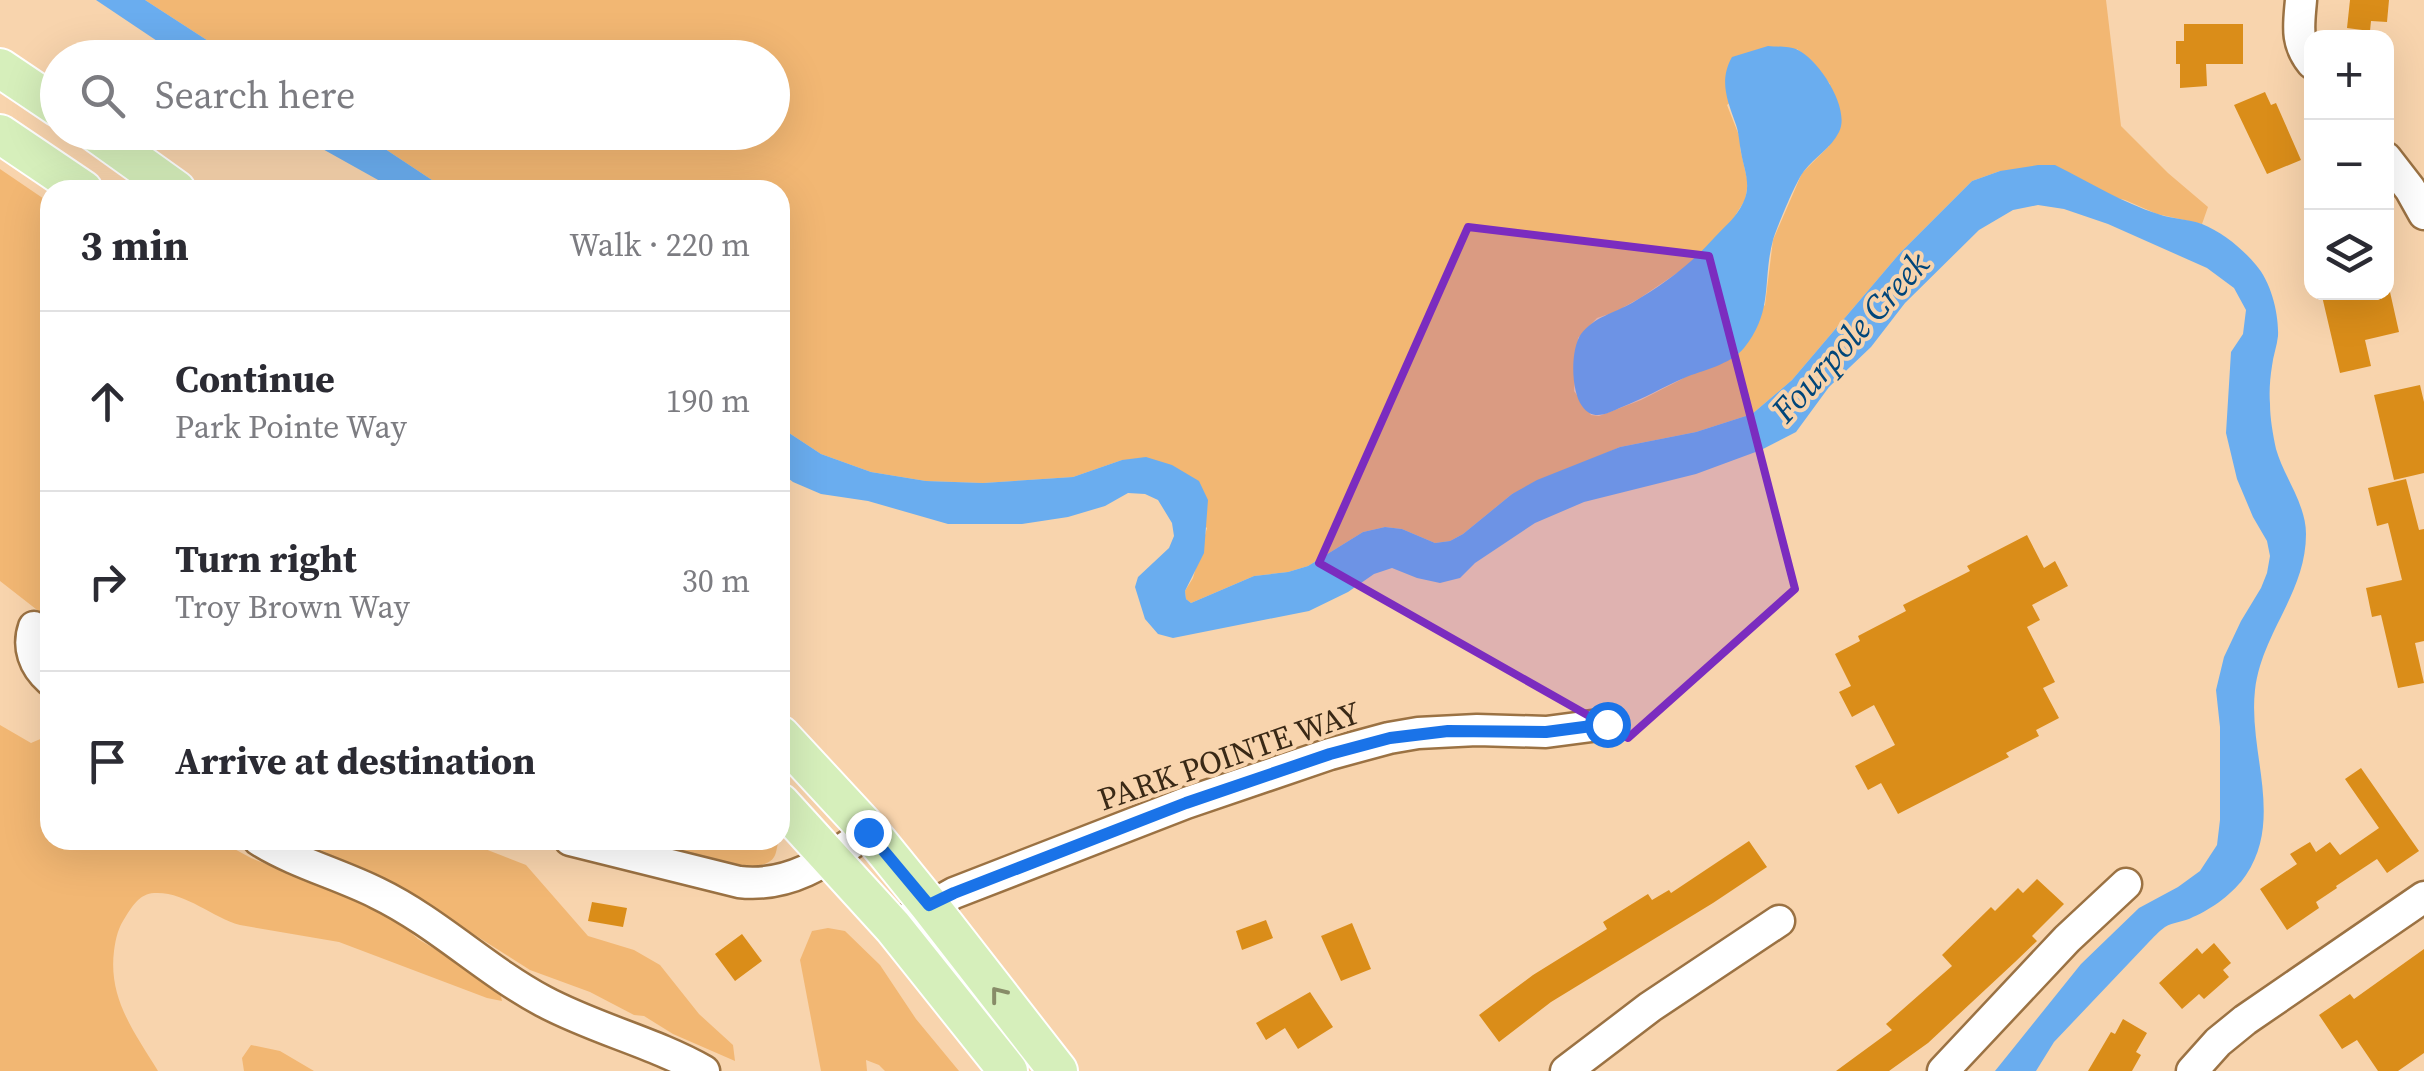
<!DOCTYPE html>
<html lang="en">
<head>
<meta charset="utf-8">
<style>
  body { margin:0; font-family:"Source Serif 4",serif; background:#f7f7f7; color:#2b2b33 }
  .controls { position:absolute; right:30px; top:30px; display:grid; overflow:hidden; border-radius:20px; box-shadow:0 10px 40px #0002 }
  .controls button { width:90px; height:90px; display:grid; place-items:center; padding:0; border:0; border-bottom:2px solid #e1e1e2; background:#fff; color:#2b2b33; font:50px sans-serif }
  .stop { position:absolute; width:30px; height:30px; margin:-22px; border:8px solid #1a73e8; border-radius:50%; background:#fff }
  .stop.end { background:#1a73e8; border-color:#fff; box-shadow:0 2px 10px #0008 }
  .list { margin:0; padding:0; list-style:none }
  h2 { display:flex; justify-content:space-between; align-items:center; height:130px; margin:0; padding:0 40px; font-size:42px }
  h2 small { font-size:32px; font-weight:400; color:#7c7c81 }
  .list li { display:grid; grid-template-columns:65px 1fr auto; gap:30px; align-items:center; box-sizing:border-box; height:180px; padding:0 40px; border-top:2px solid #e1e1e2 }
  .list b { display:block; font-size:38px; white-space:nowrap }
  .list p { margin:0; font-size:32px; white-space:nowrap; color:#7c7c81 }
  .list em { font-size:32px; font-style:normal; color:#7c7c81 }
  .icon { flex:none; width:55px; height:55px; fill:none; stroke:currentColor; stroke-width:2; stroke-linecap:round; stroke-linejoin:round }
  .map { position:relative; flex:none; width:2424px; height:1071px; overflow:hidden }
  .search { position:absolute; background:#fff; box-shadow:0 10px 40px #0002; left:40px; top:40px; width:750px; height:110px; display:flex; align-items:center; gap:25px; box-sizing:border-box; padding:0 35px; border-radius:55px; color:#7c7c81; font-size:38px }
  .panel { position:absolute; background:#fff; box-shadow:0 10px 40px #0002; left:40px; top:180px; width:750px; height:670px; border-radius:30px }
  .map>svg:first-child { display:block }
</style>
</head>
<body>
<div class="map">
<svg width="2424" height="1071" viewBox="0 0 2424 1071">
  <rect width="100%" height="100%" fill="#f8d4ad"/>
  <path fill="#f2b773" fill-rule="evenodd" d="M145,0H2106L2121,126L2168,173L2208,207L2202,224L2157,214L2125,200L2000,171L1972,181L1900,253L1792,380L1752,414L1696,432L1620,447L1512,494L1463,534L1450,541L1435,543L1402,529L1385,527L1363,532L1308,566L1288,572L1254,576L1191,603L1186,599L1185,591L1193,578L1207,528L1122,460L1073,477L983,483L926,481L871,472L821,454L780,427V190H447L361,133L772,132V58L233,57ZM1797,49L1812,61L1830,84L1829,146L1802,173L1773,240L1765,305L1682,379L1641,400L1599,416L1591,415L1574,391L1578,338L1597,318L1615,312L1640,298L1689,265L1730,224L1745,200L1748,183L1740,148V138L1727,105Z
    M0,169L50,203V620L0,581Z
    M50,714V840H218L251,858L352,898L393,917L418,939L499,987L502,1001L487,998L339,942L240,925C211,917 185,891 154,893C140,894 133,905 126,916C118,928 116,937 114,951C108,999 135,1033 158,1071H0V725L31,743L45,737V721Z
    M299,840H411L480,847L526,865L588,936L634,950L660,965L699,1014L733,1045L735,1061L673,1034L644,1016L634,1015L590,992L530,970L396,885Z
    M611,840H776L778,843C776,852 776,859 767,863C743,876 642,847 611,840Z
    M828,928L845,931L880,965L916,1019L959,1071H885L879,1065L866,1060L867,1071H821L800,960L812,931Z
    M251,1045L280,1051L314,1071H244L242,1058Z"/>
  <path fill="#6aadef" d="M96,0H145L233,57H181Z
    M1768,46C1777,47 1790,46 1798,50C1819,60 1851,109 1839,132C1831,148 1815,157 1804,171C1796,181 1777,227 1773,240C1762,281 1774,311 1744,348C1730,365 1703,370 1684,378C1663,387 1643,399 1622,407C1608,413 1593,422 1582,406C1571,391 1570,350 1581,334C1594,317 1614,313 1632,303C1664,284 1690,265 1714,238C1725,226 1736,218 1743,203C1752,185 1744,170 1741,152C1739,141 1739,132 1735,122C1727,100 1719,80 1732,57Z
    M294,133H361L447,190H396Z
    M2038,165H2055C2089,182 2123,203 2158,214C2172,219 2188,219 2202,224C2222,232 2243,249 2256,265C2271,282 2279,314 2278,336C2277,346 2273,356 2272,366C2270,378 2269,392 2270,404C2270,418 2273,435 2276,449C2284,477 2306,504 2306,534C2306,593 2262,632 2255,690C2248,752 2284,818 2246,875C2234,893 2212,909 2193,917C2184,922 2173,922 2165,927C2159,931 2153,938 2148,943L2054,1042L2036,1071H1995L2081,964L2139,908L2178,887L2200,871L2217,845L2220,820V727L2216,690L2224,657L2241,621L2261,588L2267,573L2270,556L2267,541L2253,517L2237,479L2226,433L2231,352L2243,334L2246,310L2234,288L2207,268L2108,224L2064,209L2038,205L2013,210L1979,230L1905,303L1871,347L1829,387L1796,432L1761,450L1696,474L1584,502L1535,523L1475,563L1460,578L1440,583L1417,578L1392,568L1374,574L1348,592L1309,611L1173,638L1158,634L1145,619L1135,587L1138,577L1169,548L1174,536L1172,523L1158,500L1145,494L1128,493L1105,506L1068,517L1022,524H948L868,501L821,494L793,482L780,472V427L821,454L871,472L926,481L983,483L1073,477L1122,460L1146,457L1172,465L1199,481L1208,500L1204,553L1185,591L1186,599L1191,603L1254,576L1288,572L1308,566L1363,532L1385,527L1402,529L1435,543L1450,541L1463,534L1512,494L1537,480L1620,447L1696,432L1752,414L1792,380L1900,253L1972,181L2000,171Z"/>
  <path fill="#da8d19" d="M2350,0H2389L2387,22L2371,21L2370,31L2347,28Z
    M2184,24H2243V64H2206L2207,86L2180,88V64H2176V41H2184Z
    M2265,92L2271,105L2276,103L2301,160L2267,174L2234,105Z
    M2321,292H2390L2399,332L2365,340L2371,366L2340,373Z
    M2420,385L2424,402V473L2394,480L2374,395Z
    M2406,479L2419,530L2424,529V641L2415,643L2424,683L2398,688L2381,615L2372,617L2366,588L2402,580L2388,523L2377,526L2368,488Z
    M2027,535L2044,568L2055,561L2068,586L2032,605L2040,620L2027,627L2055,682L2043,688L2059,718L2036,730L2039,736L2006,753L2009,757L1898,814L1881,783L1868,790L1855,766L1895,745L1874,705L1852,717L1839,692L1851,686L1835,654L1860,641L1858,636L1906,611L1903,605L1970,571L1967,566Z
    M2361,768L2419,851L2387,873L2377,859L2336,886L2337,888L2316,902L2319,908L2287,930L2260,889L2297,864L2290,854L2310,842L2316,852L2330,842L2340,855L2379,828L2345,779Z
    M1749,841L1767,867L1713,903L1551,1002L1499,1042L1479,1015L1533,975L1607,929L1603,922L1648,894L1652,900L1669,890L1671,893Z
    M2037,879L2064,904L2032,936L2037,941L2015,962L1928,1043L1889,1071H1836L1892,1030L1886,1024L1952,966L1942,955L1991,907L1995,911L2018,888L2023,893Z
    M592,902L627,908L623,927L588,921Z
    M1266,920L1273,938L1242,950L1236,931Z
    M1352,923L1371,969L1341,981L1321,936Z
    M742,934L762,961L735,981L715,954Z
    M2214,943L2231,963L2223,970L2229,977L2204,999L2199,994L2182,1009L2159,983L2197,948L2202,954Z
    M2424,949V1053L2398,1071H2378L2357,1040L2342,1049L2319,1015L2350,994L2354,999Z
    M1310,992L1333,1027L1298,1049L1285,1028L1266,1040L1256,1023Z
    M2123,1019L2147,1033L2136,1052L2141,1055L2132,1071H2088L2111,1032L2115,1034Z"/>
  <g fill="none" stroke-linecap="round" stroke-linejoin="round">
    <defs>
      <path id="minor" d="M2301,0C2299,25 2295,42 2312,63
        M2386,158L2410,189L2424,214
        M50,636L34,627C27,647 34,666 50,680
        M259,840C296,863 339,874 377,893C437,922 485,970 543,1001C595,1029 653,1042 704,1071
        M570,840L739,882C791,888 828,860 869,831
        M893,927L954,893L1186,803L1330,754L1389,738L1418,733L1477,730L1546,732L1607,724
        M1566,1071L1650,1007L1779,921
        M1943,1071L2067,939L2126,884
        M2192,1071L2218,1042L2245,1020L2424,897"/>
      <path id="major" d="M0,68L58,107
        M95,132L176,190
        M0,134L83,190
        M780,735L869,831L929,905L1058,1071
        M780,803L893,927L1008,1071"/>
    </defs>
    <use href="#minor" stroke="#9b7243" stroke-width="35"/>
    <use href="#major" stroke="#fff" stroke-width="42"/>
    <use href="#minor" stroke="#fff" stroke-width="30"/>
    <use href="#major" stroke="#d6efbb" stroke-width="38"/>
  </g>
  <defs><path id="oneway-chevron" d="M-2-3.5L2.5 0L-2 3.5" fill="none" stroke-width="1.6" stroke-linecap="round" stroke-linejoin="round" transform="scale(2.5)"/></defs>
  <use stroke="#888c68" href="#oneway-chevron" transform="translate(998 994) rotate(-128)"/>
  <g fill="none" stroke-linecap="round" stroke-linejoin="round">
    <path stroke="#1a73e8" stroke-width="12" d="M868,832L929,905L954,893L1186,803L1330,754L1390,738L1448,731L1546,732L1607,724"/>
  </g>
  <path fill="#7b2cbf" fill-opacity="0.2" stroke="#7b2cbf" stroke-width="8" stroke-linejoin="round" d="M1468,227L1709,256L1795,589L1628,738L1319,563Z"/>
  <g text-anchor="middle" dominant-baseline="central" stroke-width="8" stroke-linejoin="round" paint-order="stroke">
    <g font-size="32" fill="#3a2916" stroke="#f8d4ad">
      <text transform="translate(1229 756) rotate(-19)">PARK POINTE WAY</text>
    </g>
    <g font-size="35" font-style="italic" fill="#01467a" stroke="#f8d4ad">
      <text transform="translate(1850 337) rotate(-48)">Fourpole Creek</text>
    </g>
  </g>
</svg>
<div class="controls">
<button>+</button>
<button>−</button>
<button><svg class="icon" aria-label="layers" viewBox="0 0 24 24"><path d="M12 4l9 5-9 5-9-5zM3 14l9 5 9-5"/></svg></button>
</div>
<div class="stop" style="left:1607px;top:724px"></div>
<div class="stop end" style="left:868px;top:832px"></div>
<div class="search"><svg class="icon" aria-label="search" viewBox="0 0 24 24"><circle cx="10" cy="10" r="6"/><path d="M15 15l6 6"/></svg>Search here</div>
<section class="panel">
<h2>3 min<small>Walk · 220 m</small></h2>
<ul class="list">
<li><svg class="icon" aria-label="ahead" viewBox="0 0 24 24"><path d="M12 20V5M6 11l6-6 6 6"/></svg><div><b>Continue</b><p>Park Pointe Way</p></div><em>190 m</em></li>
<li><svg class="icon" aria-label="right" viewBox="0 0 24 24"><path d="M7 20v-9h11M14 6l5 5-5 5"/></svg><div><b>Turn right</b><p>Troy Brown Way</p></div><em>30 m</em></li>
<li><svg class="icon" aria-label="arrive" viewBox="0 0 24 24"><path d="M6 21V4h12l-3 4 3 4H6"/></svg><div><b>Arrive at destination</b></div></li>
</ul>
</section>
</div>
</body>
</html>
